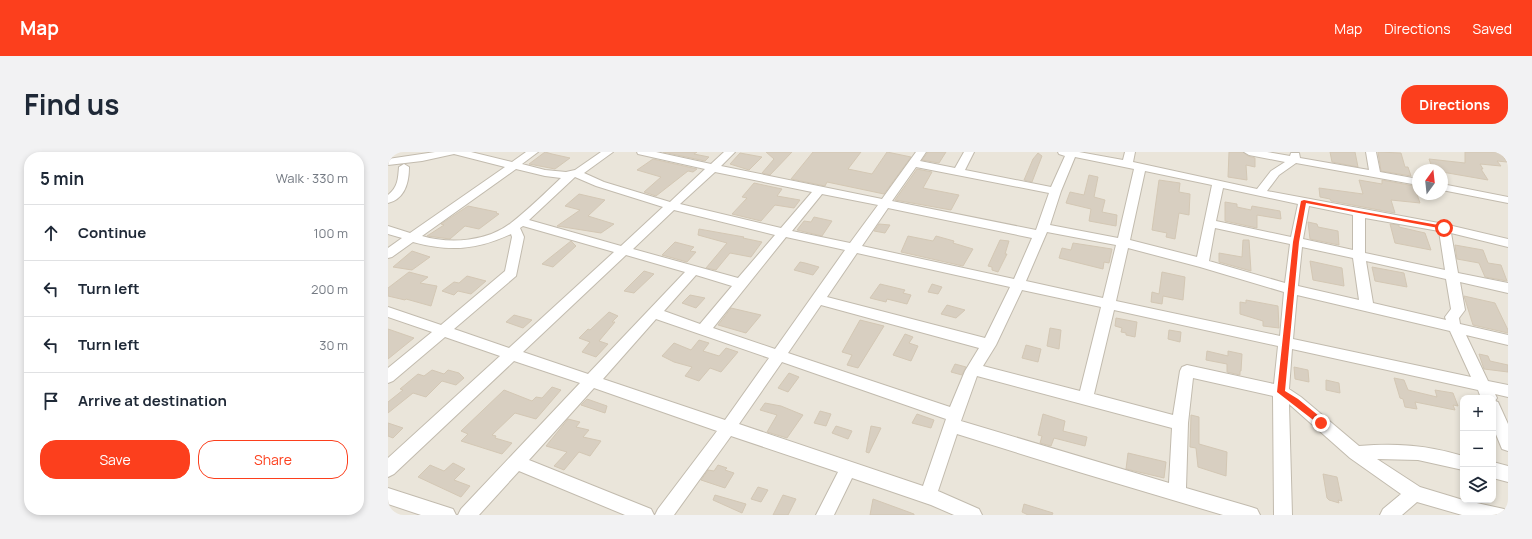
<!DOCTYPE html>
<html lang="en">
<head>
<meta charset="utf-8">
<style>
  body { margin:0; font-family:Manrope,sans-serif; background:#f2f2f3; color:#1f2937 }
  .controls { position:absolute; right:12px; bottom:12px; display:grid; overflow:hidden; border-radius:8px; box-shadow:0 2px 6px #0003 }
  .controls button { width:36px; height:36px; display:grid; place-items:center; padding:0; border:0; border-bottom:1px solid #e0e1e3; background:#fff; color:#1f2937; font:20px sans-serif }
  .compass { position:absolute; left:1024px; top:12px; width:36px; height:36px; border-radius:50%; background:#fff; box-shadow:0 2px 6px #0003; rotate:15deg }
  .stop { position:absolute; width:12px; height:12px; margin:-9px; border:3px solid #fc3f1d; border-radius:50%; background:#fff }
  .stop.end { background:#fc3f1d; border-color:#fff; box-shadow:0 1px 4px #0008 }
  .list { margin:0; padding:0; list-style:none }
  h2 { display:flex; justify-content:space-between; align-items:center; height:52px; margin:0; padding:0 16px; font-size:17px }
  h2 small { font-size:13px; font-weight:400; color:#747a83 }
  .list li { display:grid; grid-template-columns:26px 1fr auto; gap:12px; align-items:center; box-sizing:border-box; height:56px; padding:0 16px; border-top:1px solid #e0e1e3 }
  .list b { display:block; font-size:15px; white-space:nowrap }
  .list em { font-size:13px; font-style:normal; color:#747a83 }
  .actions { display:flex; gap:8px; padding:12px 16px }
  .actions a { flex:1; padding:9px 0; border:1px solid #fc3f1d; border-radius:16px; text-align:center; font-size:14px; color:#fc3f1d }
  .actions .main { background:#fc3f1d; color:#fff }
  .icon { flex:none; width:22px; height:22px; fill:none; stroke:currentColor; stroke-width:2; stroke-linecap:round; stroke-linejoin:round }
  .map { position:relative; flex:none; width:1120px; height:363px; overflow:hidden; border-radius:16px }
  header { display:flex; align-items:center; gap:24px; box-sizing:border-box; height:56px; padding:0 20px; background:#fc3f1d; color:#fff }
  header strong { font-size:19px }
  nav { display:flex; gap:22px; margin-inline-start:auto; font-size:14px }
  .intro { display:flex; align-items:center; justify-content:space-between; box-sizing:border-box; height:96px; padding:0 24px }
  h1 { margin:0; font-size:28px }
  .button { padding:10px 18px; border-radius:16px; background:#fc3f1d; color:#fff; font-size:14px; font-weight:700 }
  main { display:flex; gap:24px; padding:0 24px }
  aside { flex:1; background:#fff; border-radius:16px; box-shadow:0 2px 6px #0003 }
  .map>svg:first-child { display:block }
</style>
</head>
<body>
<header>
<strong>Map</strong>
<nav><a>Map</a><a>Directions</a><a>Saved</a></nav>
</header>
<div class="intro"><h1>Find us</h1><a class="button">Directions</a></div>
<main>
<aside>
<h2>5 min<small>Walk · 330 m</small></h2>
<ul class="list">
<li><svg class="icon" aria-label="ahead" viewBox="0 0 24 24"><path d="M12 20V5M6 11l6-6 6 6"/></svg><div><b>Continue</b></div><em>100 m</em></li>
<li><svg class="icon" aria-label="left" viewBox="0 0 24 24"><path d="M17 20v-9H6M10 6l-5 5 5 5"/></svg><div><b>Turn left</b></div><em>200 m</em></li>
<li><svg class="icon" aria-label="left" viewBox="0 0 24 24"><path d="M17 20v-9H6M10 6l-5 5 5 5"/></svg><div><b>Turn left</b></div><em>30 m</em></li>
<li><svg class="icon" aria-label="arrive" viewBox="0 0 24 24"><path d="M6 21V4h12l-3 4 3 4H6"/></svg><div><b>Arrive at destination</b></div></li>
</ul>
<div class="actions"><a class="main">Save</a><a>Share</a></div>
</aside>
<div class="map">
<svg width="1120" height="363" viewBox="0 0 1120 363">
  <rect width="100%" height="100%" fill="#f6f3ec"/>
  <path fill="#eae5da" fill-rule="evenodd" d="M0,0H1120V363H0ZM1030,18H1054V42H1030ZM1075,246H1105V348H1075Z"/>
  <path fill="#d8cfc1" stroke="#d3c7b4" d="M157,0L164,2L182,6L167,17L141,12Z
    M275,0H309L306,2L321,5L317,9Z
    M378,0H404L382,23L374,21L386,7Z
    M425,0H473L460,17L484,22L499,0L523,5L496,42L439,30L437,34L403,27Z
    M540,0H558L551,11L534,8Z
    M841,0H855L860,4L867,6V15L858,13L859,28L840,25Z
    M942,0H967L970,15L944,10Z
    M990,0L1013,1L1017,15H1020L1023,24L993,19Z
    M1077,0H1112L1119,10L1109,9L1113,14L1092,12L1095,17H1093L1100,28L1054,20V18H1045L1041,7L1077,11Z
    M352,1L374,5L361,18L342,12Z
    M650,1L654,4L644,30L636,28L645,7Z
    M265,7L309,17L305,20L300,19L268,44L256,40L273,25L249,18Z
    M529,17L544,20L535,36L571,43L563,58L507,48Z
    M701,23L710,25L706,45L717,48L714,60L729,63L728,74L701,69L703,57L678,51L682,40L696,43Z
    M771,28L792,31L791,40L802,42L801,63L791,61L787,87L778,85L779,81L764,78Z
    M971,28L994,32V28L1026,34L1032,51L1003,48L1007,61L943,49L942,47L932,45L931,36L975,42Z
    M366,31L394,37L389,44L412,48L406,56L387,53L373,69L344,62L359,46L354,45Z
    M191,42L217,48L200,64L226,72L213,81L169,74L192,58L177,54Z
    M837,50L849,52V55L863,58L864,54L892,59L893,67L869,63V76L837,69Z
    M80,54L109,60L108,61L111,62L91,77L77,74L62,87L39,84L56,73L53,72Z
    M426,65L444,69L434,84L409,78L416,69L423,70Z
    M920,70L929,72L930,75L950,79L951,93L922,87Z
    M491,72L502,73L497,81L486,79Z
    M1002,72L1011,73V75L1037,81L1043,98L1007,91Z
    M311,77L356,85L355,86L374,90L363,105L342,101L328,118L318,116L339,91L310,83Z
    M520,84L545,89L548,84L566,89L565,91L585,97L575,114L513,100Z
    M612,88L621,89L617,102H619L610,120L604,118V115L600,114Z
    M855,88H861L863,119L831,110V101L854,105Z
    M183,89L188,94L165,115L154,112Z
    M287,90L306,95L302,99L308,100L299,110L274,103Z
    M685,91L724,97L721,111L716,110L715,117L671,106L674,96L683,98Z
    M1067,93L1095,98L1100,111L1113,113L1119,129L1097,125L1091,111L1069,107Z
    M24,99L42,105L24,118L5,115Z
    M922,109L954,116L956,134L925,128Z
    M412,110L417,111L431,115L425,123L406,118Z
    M984,115L1016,121L1019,135L987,129Z
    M256,119L266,122L246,141L236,139Z
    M21,120L40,125L32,131L49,134L43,154L18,147L17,148L0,144V136Z
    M774,120L797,125L795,148L775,144L774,152L763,150L764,140L771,142Z
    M79,124L98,129L83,142L70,139L66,143L54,139L66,130L71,131Z
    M492,132L517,138L515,141L523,143L519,152L499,147L498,150L482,146Z
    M544,132L554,135L550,142L540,140Z
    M302,143L317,146L308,156L294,151Z
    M1076,144L1107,151L1120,178V181L1085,173Z
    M858,148L890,154L891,176L875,174V169L852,162V150L858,151Z
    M559,153L577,158L568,166L553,162Z
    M343,156L373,163L358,181L330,173Z
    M221,160L230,164L224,170H227L211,189L220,192L208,205L194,200L202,190L191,186L200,177L202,178Z
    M126,163L144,168L135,176L118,170Z
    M728,166L749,170L747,185L738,183V181L733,180L734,176L727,174Z
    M472,168L496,174L470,216L459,213L464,203L454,200Z
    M662,176L673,178L671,197L659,194Z
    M0,177L26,186L0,207Z
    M781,178L793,180L792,190L780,187Z
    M517,182L525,185L521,191L530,194L523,209L505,203Z
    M311,188L321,191L315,199L331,204L338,196L350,200L333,220L322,216L311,229L297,224L304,215L286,210L274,204L286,191L303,198Z
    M638,193L653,197L650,210L634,206Z
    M819,199L840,204V199L854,202L853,219H852V223L839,220V212L818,208Z
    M1091,202L1100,204L1102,209L1120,213V220L1096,217Z
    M567,212L578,215L574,223L563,220Z
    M906,215L920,218L921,230L907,227Z
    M44,218L56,222L60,218L71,221L76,226L68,233L54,229L38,245L25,241L0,261V250L15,238L12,237L30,222L36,224Z
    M401,221L411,225L400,240L390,236Z
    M1006,226L1016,228L1020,238L1049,245L1047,238L1065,241L1070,254L1065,253L1067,258L1027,250L1029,257L1017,255L1015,247L1012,246Z
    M938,228L951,231L952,241L938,238Z
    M164,235L173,238L148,267L127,261L104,283L108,284L107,286L124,291L114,302L73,289L80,282L73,279L116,238L144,249L148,245L154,246Z
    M199,247L219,254L217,261L193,253Z
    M377,251L393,254L415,263L399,286L379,280L389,263L372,258Z
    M432,259L443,262L438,274L426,271Z
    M529,262L546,268L543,276L524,271Z
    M655,262L677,269L675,279L699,285L697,294L666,286L663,294L652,291L654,284L650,283Z
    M803,263L811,265V292L839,300L838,324L810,315L808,296L802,295Z
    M180,267L192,270L188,275L201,278L195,285L213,289L202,304L191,300L176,318L166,314L179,300L158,294Z
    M0,271L15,276L5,286L0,284Z
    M448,274L464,279L460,287L444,281Z
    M483,274L493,276L481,301L478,300Z
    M740,301L778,310L776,326L738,317Z
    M65,311L77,317L66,328L82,334L73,345L30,325L42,313L56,319Z
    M330,313L339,316L337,318L346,321L337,336L313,328L320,318L326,319Z
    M935,322L949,325L954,349L950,348L951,351L941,348L939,346Z
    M370,335L380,338L373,350L363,347Z
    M327,343L358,352L354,361L325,348Z
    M395,343L408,347L400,363H385Z
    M485,347L526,362V363H482Z
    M636,352L665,361L664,363H640L634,360Z"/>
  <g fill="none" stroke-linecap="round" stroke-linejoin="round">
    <defs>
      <path id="minor" d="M47,0H83L124,10L138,0H150L134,12L157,18L178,20L187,18L213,0H225L196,21L216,30L282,50L317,17L250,2L249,0H268L323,12L336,0H347L333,14L494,47L528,0H538L532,9L567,16L576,0H586L577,18L663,35L677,4L671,2L670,0H691L735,8L737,0H747L745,10L869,37L883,19L897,10L861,3L856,0H879L902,4L903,1H911L912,6L981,18L978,0H988L992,20L1030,27V33L908,11L891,23L879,39L1056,72L1120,87V95L1063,81L1070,121L1120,131V141L1072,130L1077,158L1071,166L1072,172L1120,183V193L1078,183L1100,229L1120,233V245L1107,242L1109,246L1107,249L1110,250L1120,272V299L1114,297L1105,275V246H1093L1090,238L904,197L901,237L913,245L971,294C1009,291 1038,293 1075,304V318L1030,308L989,307L1032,335L1075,348L1116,357L1119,363H1074L1029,350L1014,363H992L995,357L1013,342L962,306L901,252L904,363H886L885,244L805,226L800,271L798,336L863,355L869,357L872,363H835L691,320L569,282L550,339L591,357L594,363H566L543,353L464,326L446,363H428L450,320L343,284L286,363H267L270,357L329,279L206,236L141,308L263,357L266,363H237L131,319L91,363H70L73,357L192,231L126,209L6,322L0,325V306L112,204L57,185L5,229L0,231V216L44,180L0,165V155L53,173L117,119L124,85L123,82C88,98 62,100 25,90L4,105L0,106V96L14,86L0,82V74L22,81L117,15L66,2L34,9L0,13V7ZM687,5L746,17L730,86L662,73L673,39ZM528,15L661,41L648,78L504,49ZM128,17L157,24L173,26C157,41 140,58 123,71C99,90 61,92 34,84ZM757,19L824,33L809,105L742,88ZM327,20L424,40L393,76L292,52ZM187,25L208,34L275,55L233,94L141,68ZM835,36L910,52L903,85L828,69ZM434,42L490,53L462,91L404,79ZM921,54L965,63V98L915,87ZM500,56L644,86L626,127L474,94ZM286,58L387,83L350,126L245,97ZM977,66L1051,79L1057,118L977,101ZM135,74L226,100L121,196L66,177L128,124L136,85L132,76ZM827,76L902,92L897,131L821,109ZM659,80L728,93L715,146L638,129ZM398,85L457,98L387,197L325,176ZM914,95L965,106L971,148L910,134ZM740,96L812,115L896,140L892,184L728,149ZM469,101L622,135L597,186L439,145ZM238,103L297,120L200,222L135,200ZM978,109L1058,127L1063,157L1057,165L1058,168L985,151ZM308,123L344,134L312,172L276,159ZM634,138L713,155L692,239L595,214L608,193ZM909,143L1062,179L1083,225L905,187ZM433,153L591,196L577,219L562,255L400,201ZM726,158L890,194L886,232L799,213L794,215L792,219L785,263L706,242ZM268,167L381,206L337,268L215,227ZM394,210L558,267L535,334L351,272ZM589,224L784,276L781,331L573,269Z
        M16,12L21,15C21,30 17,47 0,51V43C10,35 10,27 11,15Z
        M1054,32L1120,45V51L1054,38Z
        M1105,310L1120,314V330L1105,326Z
        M0,336L65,357L68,363H33L0,352Z"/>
    </defs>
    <use href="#minor" stroke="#c2bbae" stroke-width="2"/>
    <use href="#minor" fill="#fff" fill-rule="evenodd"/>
  </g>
  <path fill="#fc3f1d" d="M916,48L971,59L1056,74L1059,76L1056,77L918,51L911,90L897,239L910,247L936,268L937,271L933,274L889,240L905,90L913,49Z"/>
</svg>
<div class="controls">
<button>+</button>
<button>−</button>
<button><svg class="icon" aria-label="layers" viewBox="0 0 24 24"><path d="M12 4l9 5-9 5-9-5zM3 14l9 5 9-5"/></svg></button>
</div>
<svg class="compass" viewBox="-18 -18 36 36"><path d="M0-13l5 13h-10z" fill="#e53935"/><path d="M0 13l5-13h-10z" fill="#747a83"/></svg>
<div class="stop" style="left:1056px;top:76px"></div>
<div class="stop end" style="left:933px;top:271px"></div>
</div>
</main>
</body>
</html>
